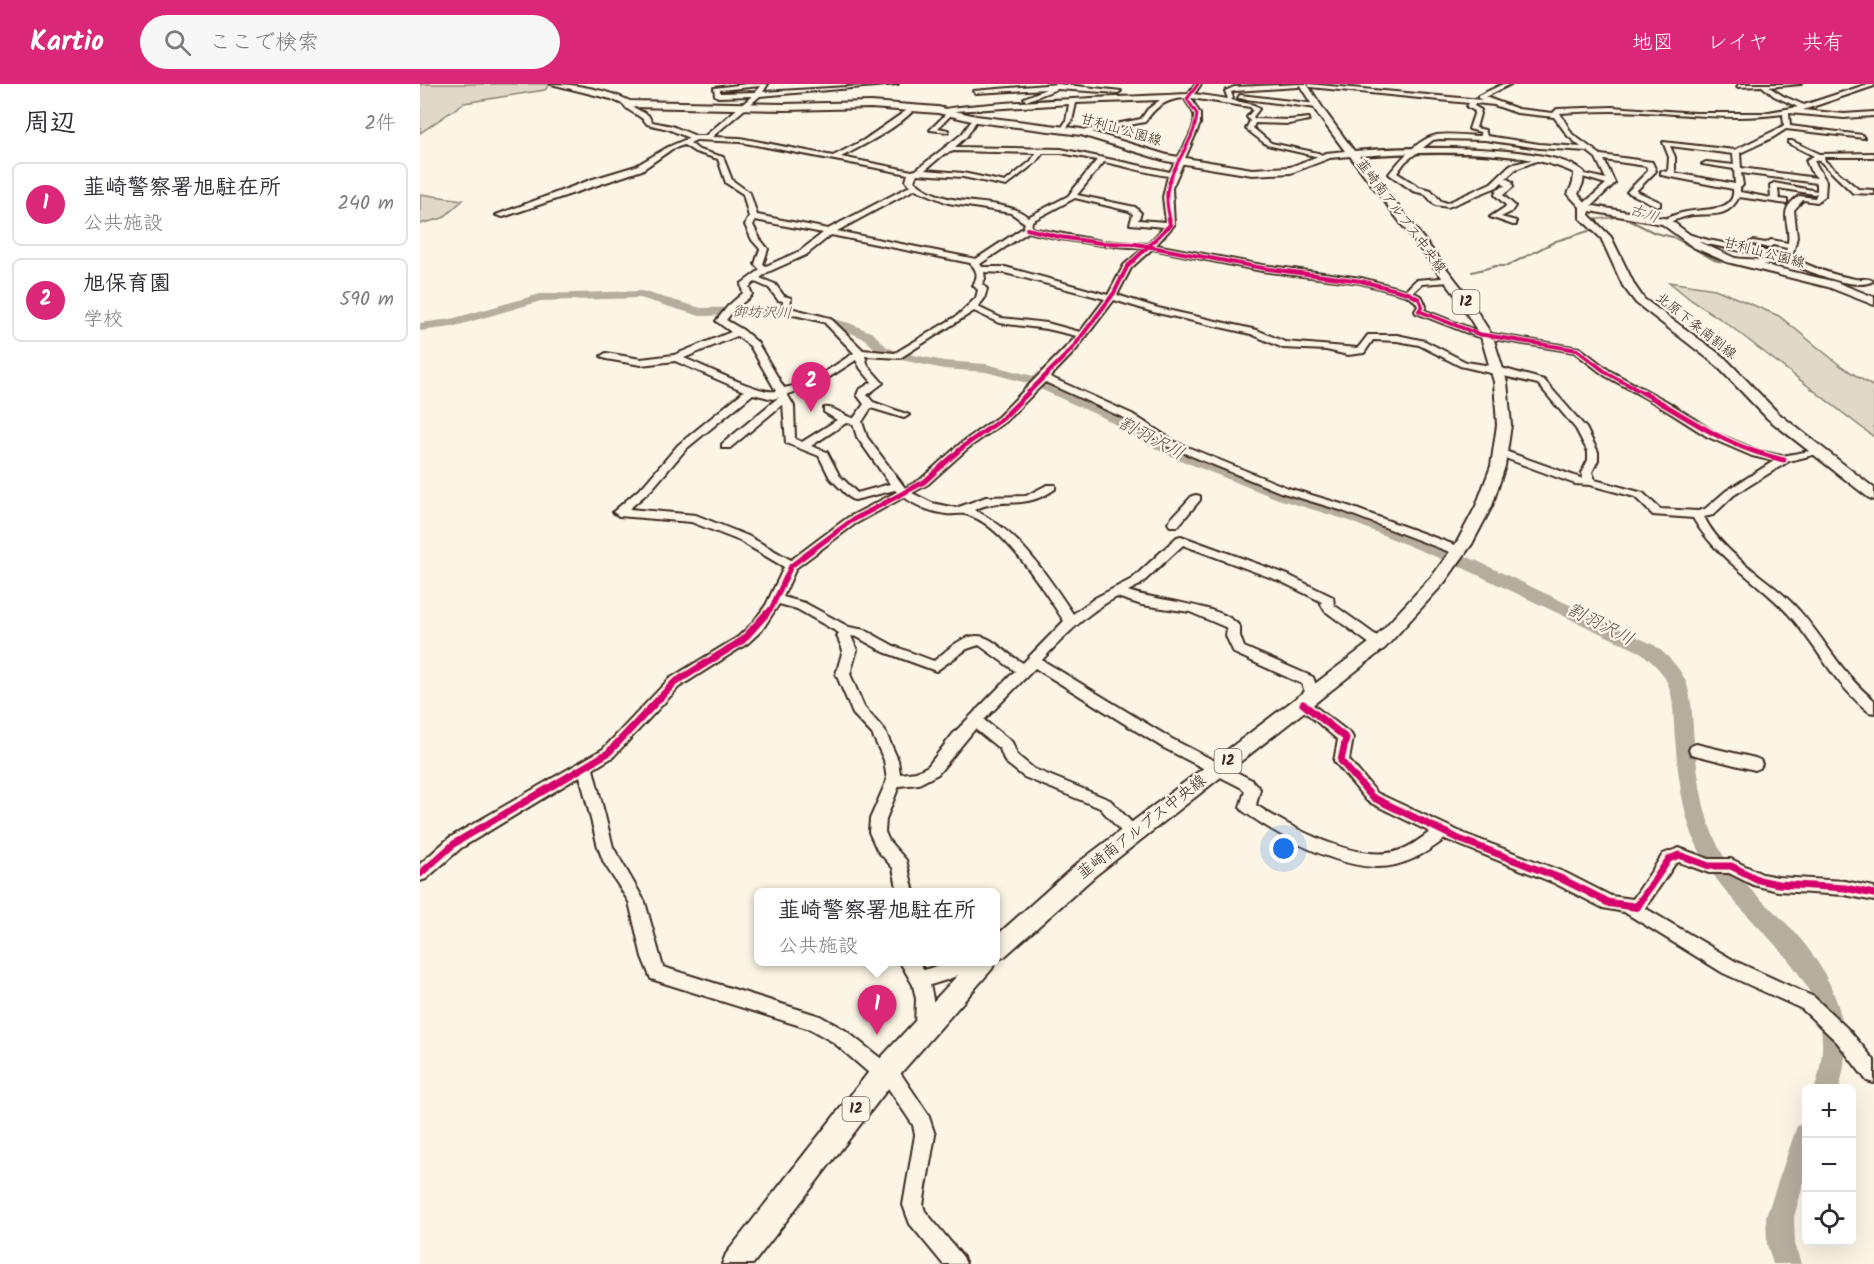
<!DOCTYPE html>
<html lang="ja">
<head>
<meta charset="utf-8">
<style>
  body { margin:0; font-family:Kalam,"Klee One",sans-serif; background:#f7f7f7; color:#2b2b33 }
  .controls { position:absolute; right:18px; bottom:18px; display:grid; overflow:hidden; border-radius:9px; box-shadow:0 6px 24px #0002 }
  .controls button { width:54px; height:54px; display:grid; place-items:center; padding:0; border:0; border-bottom:2px solid #e1e1e2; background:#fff; color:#2b2b33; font:30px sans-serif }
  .you { position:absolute; left:864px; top:765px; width:21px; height:21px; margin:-15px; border:4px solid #fff; border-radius:50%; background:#1a73e8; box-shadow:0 0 0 9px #1a73e833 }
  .badge { display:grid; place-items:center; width:39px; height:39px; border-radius:50%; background:#db2777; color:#fff; font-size:20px; font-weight:700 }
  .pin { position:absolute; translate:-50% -50px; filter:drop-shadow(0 2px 3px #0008) }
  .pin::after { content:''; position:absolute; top:32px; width:21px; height:18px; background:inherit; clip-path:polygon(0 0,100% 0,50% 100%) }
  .popup { position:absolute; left:334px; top:804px; width:246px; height:78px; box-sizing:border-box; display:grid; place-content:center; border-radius:9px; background:#fff; filter:drop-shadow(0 2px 4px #0005); font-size:20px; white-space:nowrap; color:#7c7c81 }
  .popup b { font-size:22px; color:#2b2b33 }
  .popup::after { content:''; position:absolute; left:50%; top:100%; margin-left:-12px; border:12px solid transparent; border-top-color:#fff }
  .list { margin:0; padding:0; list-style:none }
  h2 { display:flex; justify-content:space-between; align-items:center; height:78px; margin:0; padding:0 24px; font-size:26px }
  h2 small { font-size:20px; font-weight:400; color:#7c7c81 }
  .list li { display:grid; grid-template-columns:39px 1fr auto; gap:18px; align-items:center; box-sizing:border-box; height:84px; margin:0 12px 12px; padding:0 12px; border:2px solid #e1e1e2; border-radius:9px }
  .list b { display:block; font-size:22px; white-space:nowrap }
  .list p { margin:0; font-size:20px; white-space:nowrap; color:#7c7c81 }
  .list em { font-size:20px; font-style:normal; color:#7c7c81 }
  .icon { flex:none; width:33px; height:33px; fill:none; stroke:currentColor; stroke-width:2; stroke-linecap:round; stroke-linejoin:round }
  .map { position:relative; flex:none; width:1454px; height:1180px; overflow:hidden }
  header { display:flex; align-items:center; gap:36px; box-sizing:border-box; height:84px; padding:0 30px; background:#db2777; color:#fff }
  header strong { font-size:28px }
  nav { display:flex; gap:33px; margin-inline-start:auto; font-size:21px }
  .search { width:420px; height:54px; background:#f7f7f7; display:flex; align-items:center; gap:15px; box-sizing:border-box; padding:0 21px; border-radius:33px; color:#7c7c81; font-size:22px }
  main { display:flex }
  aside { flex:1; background:#fff }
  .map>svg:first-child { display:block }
</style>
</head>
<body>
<header>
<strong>Kartio</strong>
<div class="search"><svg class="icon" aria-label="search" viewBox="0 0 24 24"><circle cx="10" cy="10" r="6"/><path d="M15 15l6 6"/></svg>ここで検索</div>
<nav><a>地図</a><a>レイヤ</a><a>共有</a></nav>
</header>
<main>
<aside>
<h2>周辺<small>2件</small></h2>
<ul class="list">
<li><span class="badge">1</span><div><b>韮崎警察署旭駐在所</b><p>公共施設</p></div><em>240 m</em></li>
<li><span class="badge">2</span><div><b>旭保育園</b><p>学校</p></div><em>590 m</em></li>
</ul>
</aside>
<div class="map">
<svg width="1454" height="1180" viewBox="0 0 1454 1180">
  <rect width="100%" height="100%" fill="#fcf5e5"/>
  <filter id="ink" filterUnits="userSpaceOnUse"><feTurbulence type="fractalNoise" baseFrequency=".0167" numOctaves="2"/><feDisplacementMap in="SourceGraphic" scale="12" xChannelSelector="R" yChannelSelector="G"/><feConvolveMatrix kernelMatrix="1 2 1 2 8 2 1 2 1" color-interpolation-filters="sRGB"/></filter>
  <g filter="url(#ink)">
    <path fill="#e0d8c8" stroke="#8e8173" stroke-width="1.5" d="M0,0H130L125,6L44,19L0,49Z
      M0,110L43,116L23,134L0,140Z
      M1249,198L1295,205L1359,232L1421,282L1454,303V353L1305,238L1271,216Z"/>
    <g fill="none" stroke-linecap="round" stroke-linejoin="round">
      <path stroke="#85796b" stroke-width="1.5" d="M1168,136L1200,133L1213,136"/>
      <path stroke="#85796b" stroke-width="2" d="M1207,135L1235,149L1253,153L1294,176L1372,194
        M1052,188L1076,182H1087L1136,157L1172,146L1163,138L1173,135"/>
      <path fill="#b7ad9e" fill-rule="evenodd" d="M221,207L281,224L349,223L384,227L429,239L453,249L467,263L479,268L524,277L566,280L617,293L694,328L750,361L775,372L868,409L934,429L1055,476L1234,561C1248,572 1259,582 1266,598C1273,617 1272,637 1274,657C1278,692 1282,730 1298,762C1314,795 1342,815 1367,840C1410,884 1438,944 1419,1004H1395C1431,885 1320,853 1278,764C1262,730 1258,691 1255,654C1253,635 1255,613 1246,596C1240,584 1231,578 1222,569L1043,484L924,435L858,415L765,378L740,367L684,334L607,299L566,288L524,285L472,274L459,269L445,255L421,245L383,235L349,231L280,232L220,214L121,217L32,243L0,247V239L31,235L120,210Z
        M1386,1038V1091L1374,1133L1375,1160L1381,1180H1353L1347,1160L1346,1133L1377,1042Z"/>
      <defs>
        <path id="minor" d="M327,0H348L343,8L478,0L340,12L292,53L320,54L413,72L444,56L493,22L496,24C476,45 446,60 421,73L492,87L496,86L542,50L555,32L558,34L547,52L535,63L641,65L750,88C756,74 778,46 774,30C772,24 766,19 765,14C746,15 735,23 725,38L662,50L660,47L721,35L728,25L740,16L656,19L652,37L644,47L641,45L646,37L649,20L535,27L518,44L528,46V48L510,46L528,28H521V26L531,24C610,15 689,14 768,10L775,0H781L774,10L808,15L805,7L814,3L880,0L878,3L815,7L811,8L813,14L811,16L834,21L839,25L833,33L835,35L869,36L889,34V36L869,40L835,39L833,44L851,59L898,69L904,72V74L847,61L826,45L830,37L827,33L833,26L830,23L771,14L780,30V40L752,104L754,141L736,161L842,181L941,194L986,206L996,196L1033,193V197L1030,198L1002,200L993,208L1002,213L1006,222L1004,226L1060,248L1160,264L1190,287L1246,317L1296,349L1339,367L1362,372L1401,365V369L1369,377L1314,411L1293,431L1284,433C1302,469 1342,490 1370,517C1402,548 1419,589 1454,616V629L1449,628C1415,601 1398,564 1370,532C1339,497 1297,476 1273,434L1233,431L1215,413L1170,401L1155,400L1077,371V367H1085L1163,395L1162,388L1168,376V368L1156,345L1118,300L1040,282L999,261L977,257L953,256L944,269L928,271L906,266L863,264L831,250L733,228L694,216L655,267L630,293L712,330L755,358L868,404L928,422L1043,464L1045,467L1043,470H1035L920,426L860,408L747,362L704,334L625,298L586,337L548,364L508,400L492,409L512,419L536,424L566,413L606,412L627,401H635V405C602,428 584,411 554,426C599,447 626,490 653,530L675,514L712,495L757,453L761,452L868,491L913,513L914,521L964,557L966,560L964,563H954L905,527L901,520L902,518L860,497L763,461L720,501L708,507C735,517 804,520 820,543V552L824,563L893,593L900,613L898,617H888L931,650L933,654L929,676L957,709L1045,750L1146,789L1191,812L1213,815L1243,770L1259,764L1289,775H1311L1342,790L1358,793L1425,797L1454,803V817L1425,811L1358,807L1333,801L1309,789H1289L1259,778L1255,780L1225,824L1315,877L1394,913L1429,946L1454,976V999L1447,997L1417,958L1382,925L1303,889L1204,828L1183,824L1134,799L1025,755C1005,770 983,783 958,783C916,783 856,751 823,727L820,723L825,707L822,704L742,663L615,584L564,636L592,658L597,671L614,685L690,716L717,744L720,749L717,754L712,756L707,754L680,724L604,693L585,678L580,665L555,645L518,690L499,700L479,702L466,735L465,748L469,757L486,776L494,808H478L473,784L457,766L449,748L450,735L467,696L464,676L452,650L433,630L416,590L423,566L417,552L419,549L377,525L359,520L342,546L328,559L259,603L193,673L173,685L193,763L225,818L243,883L400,932L425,946L464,977L473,978L508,1030L515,1051L503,1121L505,1127L543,1173L546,1180H523L490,1140L483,1121L495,1051L493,1041L464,998L457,996L413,958L390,945L231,895L222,873L209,818L184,779L178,763L160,692L41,764L6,795L0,797V780L29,754L183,665L249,595L318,553L332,540L346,521L364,483L320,457L271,438L199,432L193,428L224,401L258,361L324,307L255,277L221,281L186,275L181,272L186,269L221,275L254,271L311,248L296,237L308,222L323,209L321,200L340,186L335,180L340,165L332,156L325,141L329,133L323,110L306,99L298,75L275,68L264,61L252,65L222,86L83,133L76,131L173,95L216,82L248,63L269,54L248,45L227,40C221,30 206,28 203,19L209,18V21L228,31L232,38L252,42L276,52H285L332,12L298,13L295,11L294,4ZM340,2L336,8L300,9V6ZM276,56L320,58L488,90L486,97L490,102L408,145L337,131L330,109L312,96L303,73L279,66L270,59ZM534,67L616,69L611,77L585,98L543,89L505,86L524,70ZM623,69H641L677,76L648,112L608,133C579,110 529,128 494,97L497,90L543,93L586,102L615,79ZM684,78C706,82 726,89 748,92L743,113L746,138L718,136L721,129L715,123L657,111ZM495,105L528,119L591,129L605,139L603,144L556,175L417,147ZM655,114L709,127L713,130L710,140L744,143L728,160L681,157L611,144L612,137ZM335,136L403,149L380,167L346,182L343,180L348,165L340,155L333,141ZM608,148L640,155L681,161L724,164L704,181L688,211L585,183H562L560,180ZM411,151L550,179C557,186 559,192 553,201L558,206L556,214L537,232L475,269L443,266L410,234L370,224L371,214L364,212L355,200L340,194L348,188L386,171ZM732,165L842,187L940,199L986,211L995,217L998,222L995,227L996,229L1055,252L1154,268L1184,291L1238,321L1288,353L1332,372L1354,377L1306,407L1285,425L1278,427L1240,425L1223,409L1175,396L1172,388L1178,376V368L1166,344L1124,296L1078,283L1046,278L1005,257L977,251H948L938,264L865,258L837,246L738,224L697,211L711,184ZM564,188L585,189L685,215L660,248L627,239L581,234L558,223L564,215L567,205L562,200L565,195ZM335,198L349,204L358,216L363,217L362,228L404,238L434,269L388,299L364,304L337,258L323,246L306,236L314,226L331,212L332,210L329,203ZM554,227L579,239L627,245L657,252L578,333L540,360L500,396L485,404L447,353L442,338L451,324L484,334L489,331L453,318L447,311L463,299L448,282L445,272L480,274ZM317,252L330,262L356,307C341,311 282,281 264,274ZM436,276L441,285L452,298L439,306L437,311L444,320L434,334C423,333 415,322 404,324V328L417,336L382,358L375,355L374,322L367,310L394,303ZM333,310L353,315L359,313L302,360V364H310L363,320L366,359L399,372L410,394L431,415L435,416L475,406L477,408L427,434L371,476L328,452L276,431L209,425L232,405L266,365ZM426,339L433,340L437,353L470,400L437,409L419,391L407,368L391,362ZM484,413C496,422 511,428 526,430C532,431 539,429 545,430C583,439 623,506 644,537L603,579C591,573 583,564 572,557C550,542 530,564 514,577L511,576L474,562L445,546L429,543L385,519L363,513L376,484L435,440ZM697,513L722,521L770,528L805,543L807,545L806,552L814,569L882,600L888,616H878L876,620L918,656L914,677L947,717L1010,748C999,756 987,765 974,768C933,777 869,743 836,721L840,705L832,696L752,655L622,576C645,552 667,528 697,513ZM431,552L437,553L464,568L516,587L547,565L559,561L595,587L533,650L508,682L496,688L480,690L478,676L465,647L444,623L430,590L437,566Z
          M638,0L701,7L698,9L637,5L606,17L604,14L626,5L556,9L553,7Z
          M888,0L1062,16L1058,14V12L1083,0H1091L1065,13L1098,25L1133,29L1137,25L1192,23L1276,29H1343L1378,23L1354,12L1342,2L1317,3L1319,0H1381L1349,3L1363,12L1384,21L1448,0H1454V2L1383,26L1424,30L1454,28V32L1424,34L1369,29L1370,42L1442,51L1444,54L1366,45L1352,54L1320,69L1321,84L1397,94L1390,86L1386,76L1394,72L1368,59V57H1372L1400,70L1454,69V73H1404L1405,77L1438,105L1454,106V110L1433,109L1398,75L1394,77L1406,97L1405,112L1397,118L1383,116L1374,126L1377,153L1372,173C1392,184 1413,191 1435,195C1442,196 1448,193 1453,197C1436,208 1383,186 1366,176L1343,181L1311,178L1307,176L1308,174L1343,176L1352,173L1287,160L1260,151L1264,149L1288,156L1365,171L1367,164L1353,161L1348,164L1329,159L1333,157L1346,159L1351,156L1368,159C1371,137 1356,128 1379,112L1395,114L1397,109L1394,110L1358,104L1359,115L1367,116V120L1319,113C1307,135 1293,129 1273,131C1264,132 1254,137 1245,139L1241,137C1249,132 1263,128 1273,127C1286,125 1316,127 1313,105L1241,91V87L1248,88L1249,73L1243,58L1315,66L1360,44L1364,41L1363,30C1305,38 1249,27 1191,27C1174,27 1157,28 1140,29L1152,50L1181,71L1232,78L1236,87L1216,107L1240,118V122H1237L1207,108L1228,87L1226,82L1184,76L1195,99L1168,125H1162V121L1186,100L1156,91L1160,89L1186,95L1176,74L1167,67L1119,64L1065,56L1019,55L1013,56L985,78L977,89L999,103L1011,106L1021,117L1027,119L1071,99L1090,81L1119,74V76L1096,85L1086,94L1092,98L1093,103L1083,111L1095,122L1091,128L1081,133L1096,137V141H1093L1070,133L1087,122L1075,111L1077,105L1085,102L1082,98L1077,103L1028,123L1015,121L1005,110L993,107L969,90C980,76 999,54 1017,51C1031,49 1047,52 1061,52L1060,48L1049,45L1055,27L1047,23L1049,19L890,3ZM1055,19L1074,21L1097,29L1134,33L1148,52L1161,63L1119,60L1067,52L1065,46L1056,44L1061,26L1054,22ZM1250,62L1313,70L1314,81L1286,78L1282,80L1314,85L1315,100L1255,89V73ZM1321,89L1397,99V107L1354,99L1350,101L1351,114L1320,108V104L1323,101Z
          M820,11L897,20L900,22L897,24L818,14Z
          M776,411L780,412V416L758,442H750L748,439L750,436L772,412Z
          M1276,660L1335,674L1340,676L1342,680L1340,684L1335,686L1271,670L1269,666L1271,662Z
          M480,878H499L504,886L528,878H552C546,891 524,897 510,901C514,915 516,934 510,948L504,951L498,948L495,942L496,915L493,901Z"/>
        <path id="major" d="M131,0C157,0 187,6 210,17L365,20L451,18L518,23L556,32L662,45L747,71L832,85L870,83L906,69L925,67L899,32L879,0H887L906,29L934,67C982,63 1130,58 1164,88L1163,99L1158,110L1168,121L1249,135L1281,159L1315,174L1416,198L1454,213V221L1408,203L1307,178L1273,163L1242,140L1170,127L1169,131L1191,153L1215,202L1224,215L1305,274L1358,329L1454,404V416L1449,414L1348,335L1295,280L1216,219L1203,202L1181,154L1160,134V123L1148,110L1153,99L1154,89C1102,63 997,68 939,72L1044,207L1073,253L1087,298L1091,341L1085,382L1072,422L1052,460L1024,499L965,564L675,792L584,873L576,876V852L659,778L953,556L1013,491L1037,458L1056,422L1071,382L1077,341L1074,298L1061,253L1036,212L930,72L910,74L871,89L832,91L746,77L661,51L556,38L518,29L451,24L365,26L209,23L191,15Z
          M550,878H575L572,885L473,998L333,1180H302L306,1170L455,980Z"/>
      </defs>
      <use href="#minor" stroke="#3b2a1e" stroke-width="4"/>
      <use href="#major" stroke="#3b2a1e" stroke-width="4"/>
      <use href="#minor" fill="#fcf5e5" fill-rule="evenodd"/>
      <use href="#major" fill="#fcf5e5" fill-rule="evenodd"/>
      <defs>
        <path id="cycleway-far4" d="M750,136C748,127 746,118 747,108C751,80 775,59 777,30L767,15L778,0"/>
        <path id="cycleway-far3" d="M607,145L640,153L681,159L716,160L842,184L941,197L988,209L999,215L1002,222L999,227L1058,250L1157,266L1187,289L1225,310
          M607,310L652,265L694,209L707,183L750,141L749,135"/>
        <path id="cycleway-far2" d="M1222,308C1273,336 1305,363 1364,376
          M345,532L352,523L371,482L431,437L504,398L544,362L582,335L609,308"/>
        <path id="cycleway-far1" d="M883,620L926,654L921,677L952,713L1039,755L1140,794L1184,816
          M0,790L35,759L188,669L254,599L323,556L346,530
          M1221,816L1249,775L1259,771L1289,782H1311L1339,796L1358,800L1425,804L1454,810"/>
        <path id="cycleway" d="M1181,815L1189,819L1217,823L1222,815"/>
      </defs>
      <use href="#cycleway-far4" stroke="#fcf5e5" stroke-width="5"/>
      <use href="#cycleway-far3" stroke="#fcf5e5" stroke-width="6"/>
      <use href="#cycleway-far2" stroke="#fcf5e5" stroke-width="8"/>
      <use href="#cycleway-far1" stroke="#fcf5e5" stroke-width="10"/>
      <use href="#cycleway" stroke="#fcf5e5" stroke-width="12"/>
      <use href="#cycleway-far4" stroke="#d6006c" stroke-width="3"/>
      <use href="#cycleway-far3" stroke="#d6006c" stroke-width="4"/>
      <use href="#cycleway-far2" stroke="#d6006c" stroke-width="5"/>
      <use href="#cycleway-far1" stroke="#d6006c" stroke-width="7"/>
      <use href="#cycleway" stroke="#d6006c" stroke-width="8"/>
    </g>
  </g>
  <g text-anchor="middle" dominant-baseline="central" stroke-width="4.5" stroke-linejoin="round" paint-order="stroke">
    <g font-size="14" fill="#3b2a1e" stroke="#fcf5e5">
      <text transform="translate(701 46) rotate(16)">甘利山公園線</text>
      <text transform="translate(981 132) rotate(53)">韮崎南アルプス中央線</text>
      <text transform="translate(1344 169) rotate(15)">甘利山公園線</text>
      <text transform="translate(1276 242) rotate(38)">北原下条南割線</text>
    </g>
    <g font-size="15" font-style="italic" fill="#605144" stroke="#fcf5e5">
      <text transform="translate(1224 130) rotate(20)">古川</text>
      <text transform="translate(342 229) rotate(2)">御坊沢川</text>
    </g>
    <g fill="#fcf5e5" stroke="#75675a" stroke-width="1.5">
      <rect x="1032.5" y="206" width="27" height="24" rx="4.5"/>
      <rect x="794.5" y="665" width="27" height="24" rx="4.5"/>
      <rect x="422.5" y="1013" width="27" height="24" rx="4.5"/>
    </g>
    <g font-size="15" font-weight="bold" fill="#3b2a1e">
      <text x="1046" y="218">12</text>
      <text x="808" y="677">12</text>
      <text x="436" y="1025">12</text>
    </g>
    <g font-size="16" fill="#3b2a1e" stroke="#fcf5e5">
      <text transform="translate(722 743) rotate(-38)">韮崎南アルプス中央線</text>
    </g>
    <g font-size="18" font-style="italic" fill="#605144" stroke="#fcf5e5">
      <text transform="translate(731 355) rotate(28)">割羽沢川</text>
      <text transform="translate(1180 541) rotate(27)">割羽沢川</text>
    </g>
  </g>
</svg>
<div class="controls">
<button>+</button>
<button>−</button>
<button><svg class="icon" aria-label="locate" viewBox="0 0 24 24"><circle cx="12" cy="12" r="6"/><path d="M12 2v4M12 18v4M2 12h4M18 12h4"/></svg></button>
</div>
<div class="you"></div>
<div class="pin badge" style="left:457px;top:951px">1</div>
<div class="popup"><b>韮崎警察署旭駐在所</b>公共施設</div>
<div class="pin badge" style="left:391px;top:328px">2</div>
</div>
</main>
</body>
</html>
